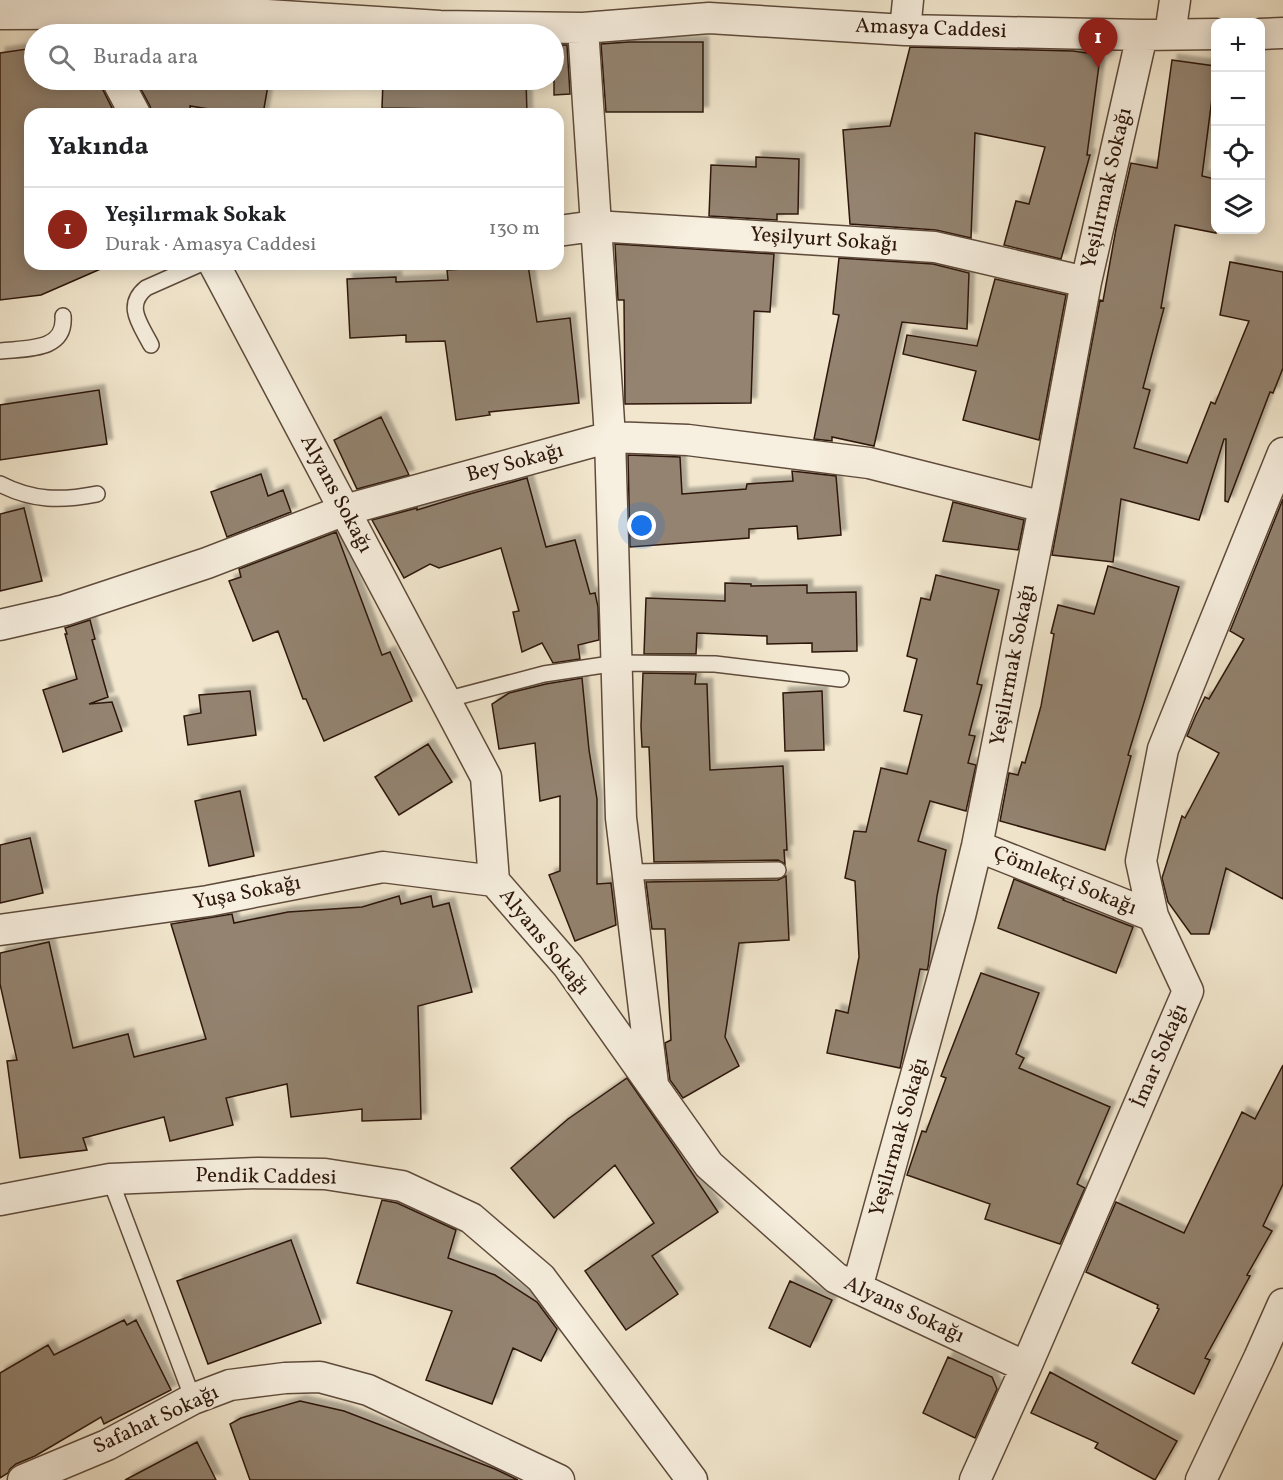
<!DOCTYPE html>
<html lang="tr">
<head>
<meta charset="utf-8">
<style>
  body { margin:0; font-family:Vollkorn,serif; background:#f2f2f2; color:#202124 }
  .controls { position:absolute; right:18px; top:18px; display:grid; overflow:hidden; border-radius:12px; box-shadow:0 3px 15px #0003 }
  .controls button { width:54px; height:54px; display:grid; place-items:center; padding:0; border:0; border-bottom:2px solid #e0e0e0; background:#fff; color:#202124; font:30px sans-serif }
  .you { position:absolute; left:642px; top:526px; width:21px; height:21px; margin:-15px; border:4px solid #fff; border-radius:50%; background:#1a73e8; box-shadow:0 0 0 9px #1a73e833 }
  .badge { display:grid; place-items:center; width:39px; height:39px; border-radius:50%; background:#8f2418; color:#fff; font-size:20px; font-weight:700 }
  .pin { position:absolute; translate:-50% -50px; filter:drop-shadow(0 2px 3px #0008) }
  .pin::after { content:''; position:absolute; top:32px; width:21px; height:18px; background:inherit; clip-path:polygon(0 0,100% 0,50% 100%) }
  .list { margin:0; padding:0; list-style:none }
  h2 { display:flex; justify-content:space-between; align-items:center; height:78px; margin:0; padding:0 24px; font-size:26px }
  h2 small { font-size:20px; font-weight:400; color:#757577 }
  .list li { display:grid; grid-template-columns:39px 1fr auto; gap:18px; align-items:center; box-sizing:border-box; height:84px; padding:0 24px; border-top:2px solid #e0e0e0 }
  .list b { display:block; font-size:22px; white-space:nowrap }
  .list p { margin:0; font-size:20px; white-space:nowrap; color:#757577 }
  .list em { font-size:20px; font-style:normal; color:#757577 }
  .icon { flex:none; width:33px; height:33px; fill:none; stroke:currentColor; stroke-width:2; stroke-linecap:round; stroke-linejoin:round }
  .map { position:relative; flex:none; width:1283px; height:1480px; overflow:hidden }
  .search { position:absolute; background:#fff; box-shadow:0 3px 15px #0003; left:24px; top:24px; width:540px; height:66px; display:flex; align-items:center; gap:15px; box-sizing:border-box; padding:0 21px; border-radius:33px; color:#757577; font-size:22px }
  .panel { position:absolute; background:#fff; box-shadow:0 3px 15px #0003; left:24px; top:108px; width:540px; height:162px; border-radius:18px }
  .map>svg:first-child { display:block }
</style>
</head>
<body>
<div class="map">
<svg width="1283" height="1480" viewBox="0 0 1283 1480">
  <defs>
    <filter id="shadow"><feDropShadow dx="5.5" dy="-5.5" stdDeviation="1.5" flood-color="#0004"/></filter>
  </defs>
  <rect width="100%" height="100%" fill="#f2e7ce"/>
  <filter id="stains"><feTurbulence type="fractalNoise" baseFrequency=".00333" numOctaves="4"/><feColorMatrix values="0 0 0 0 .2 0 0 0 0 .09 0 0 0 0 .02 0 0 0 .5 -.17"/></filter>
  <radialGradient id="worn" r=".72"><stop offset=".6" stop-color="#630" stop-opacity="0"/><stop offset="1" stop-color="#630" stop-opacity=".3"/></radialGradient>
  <path fill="#938370" stroke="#2d170a" stroke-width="1.5" filter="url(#shadow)" d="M629,42H703V112H606L601,44Z
    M554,45H567L570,94L554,95Z
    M910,47L1073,51L1094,54L1099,65L1087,155H1090L1061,259L1004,245L1016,201L1029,204L1045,147L975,133L971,238L936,230L850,224L843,130L890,126Z
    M34,48V80H100L102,88L115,114H30V264H112L41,295L0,300V53Z
    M1172,60L1215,66V75L1202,176L1215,179L1216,233L1175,225L1161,308H1164L1143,388L1150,390L1134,448L1187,463L1211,402L1215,404L1249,321L1220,315L1230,262L1283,272V368L1273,393L1270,392L1228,502L1225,501L1226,439H1224L1199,520L1121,499L1113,562L1052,555L1100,300L1103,301L1116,229L1131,163L1157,168Z
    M136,80H269L263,114H240L190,106L191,114H152L150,106Z
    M383,80H526L527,114H440V109L382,108Z
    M756,157L799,159L798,214H777V220L709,216L711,165L756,167Z
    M615,244L774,254L770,312L754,311L751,403L625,404L624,300H618Z
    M839,258L933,264L969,273L967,329L902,322L874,446L832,437V441L814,439L839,315L833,314Z
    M528,265L537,322L570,318L579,403L489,412L490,415L456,420L445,341L406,342V335L350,338L347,279L396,277V282L448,280L447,270Z
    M995,279L1066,295L1039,440L963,420L976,371L903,354L907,335L977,346Z
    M99,390L107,444L0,460V405Z
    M381,417L409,475L357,489L334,440Z
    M628,455L680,457L682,494L746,489L747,484L793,481L792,471L836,476L841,535L798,539L797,526L749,529V538L630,547Z
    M261,474L268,496L283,490L291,512L227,537L211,492Z
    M527,478L546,547L575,540L590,594L595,593L598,607L599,640L578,645L580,659L553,663L542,643L522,652L513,612L519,611L501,548L439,568L430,564L404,578L372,520L417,508V510L466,495Z
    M1283,499V899L1226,868L1209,934H1191L1168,902L1162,878L1182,816L1185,818L1219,753L1187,736L1196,715L1205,697L1209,699L1244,639L1230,631Z
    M953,502L1024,520L1018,550L943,541Z
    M24,508L42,581L0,591V514Z
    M336,532L382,655L390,652L412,701L324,741L306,699H303L278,631L253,641L229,581L241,577L239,569Z
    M1108,566L1179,587L1128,755L1131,756L1105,850L1000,821L1009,773L1018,775L1022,762L1025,763L1041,706L1054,634L1051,633L1058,605L1094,614Z
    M936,575L999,590L977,684L982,685L969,735L975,736L968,763L976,765L966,811L930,801L918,841L946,850L937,896L928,967L927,970L920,969L900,1068L827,1053L836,1010L848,1013L859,957L855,881L845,878L854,831L866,832L881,768L907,774L922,715L904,711L917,659L907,656L921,598L930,600Z
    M725,583L751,584V586L807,585V593L856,592L857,651L812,652V643L767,644V636L697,633L696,654H644L646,598L725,601Z
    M90,620L95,639L92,640L108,697L89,704L112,702L122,731L63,752L43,690L77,679L65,634H67L65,628Z
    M643,673L696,674L695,684H707L710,770L783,766L787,850H784L785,864L778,860L654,862L649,747H642L641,726Z
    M582,678L589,750L597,799V884L611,883L616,925L575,941L549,875L560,871V796L540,801L535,743L499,749L492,704L509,693L546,684Z
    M250,691L256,735L188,745L184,716L201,713L199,695Z
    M822,691L824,750L785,751L783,693Z
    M428,744L452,782L399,815L375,777Z
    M240,791L254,856L209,866L195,801Z
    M30,838L43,893L0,903V845Z
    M786,876L789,940L739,943L725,1037L739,1066L683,1098L670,1080L665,1043L671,1040L665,929H652L646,882L778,880Z
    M1014,879L1064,899L1063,900L1133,927L1116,973L998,928Z
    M399,896L401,904L431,896L433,907L449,903L472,992L418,1006L421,1119L362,1121V1109L291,1117L287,1084L226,1098L233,1125L170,1141L164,1117L83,1138L87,1150L20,1158L7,1061L17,1060L0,984V953L49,942L73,1048L128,1034L134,1057L206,1039L171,924L232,914L234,923L288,912L362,907Z
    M981,973L1039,993L1016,1054L1024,1058L1019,1068L1110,1107L1077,1184L1085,1188L1060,1244L985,1219L990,1204L907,1175L922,1131L926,1132L946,1078L941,1076Z
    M1283,1065V1184L1263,1226L1272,1231L1247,1275L1250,1276L1205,1358L1210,1360L1194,1394L1132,1363L1159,1309L1157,1308L1158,1305L1086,1272L1116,1202L1184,1233L1242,1112L1255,1119Z
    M627,1078L676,1149L718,1212L652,1256L678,1294L626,1330L585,1271L654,1223L615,1165L554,1218L511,1168L568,1119Z
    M382,1200L397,1203L456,1230L448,1258L495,1275L537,1302L557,1329L541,1361L513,1348L492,1404L426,1380L452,1311L357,1283Z
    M291,1240L321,1323L208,1364L177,1281Z
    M790,1281L832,1300L810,1347L769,1328Z
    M124,1320L127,1325L136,1320L171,1390L104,1424L101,1417L35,1456L16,1464L10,1469L8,1473L0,1478V1373L48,1345L54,1355Z
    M948,1357L992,1377L997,1389L975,1438L923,1413Z
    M1050,1372L1177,1441L1155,1480L1095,1448L1098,1443L1031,1413Z
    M300,1401L344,1411L495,1469L518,1480H250L230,1424L241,1418Z
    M197,1442L216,1480H125Z"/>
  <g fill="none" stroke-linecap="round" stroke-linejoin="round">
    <defs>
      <path id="lane" d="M151,345C141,325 124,306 146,288L200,264
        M0,351C25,348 66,352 63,316
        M0,484C33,501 61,501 97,494
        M445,700L544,674L617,663L715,664L841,679
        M627,872L778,870
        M110,1179L193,1399"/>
      <path id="street" d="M0,14L236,13L440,26L583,28L709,18L905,30L1142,35L1216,34
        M583,28L610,437L621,818L653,1084
        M905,30L908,0
        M1170,34L1175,0
        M1260,34L1283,33
        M117,80L135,114
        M558,231L595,226L935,247L1086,282
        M214,264L486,777L494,881L568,966L709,1165L836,1278L1026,1367
        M0,625L65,610L207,563L345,510L610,437L688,440L869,463L1044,507
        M977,846L1153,916
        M0,930L208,901L383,867L494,881
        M0,1200L110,1179L258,1173L325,1174L402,1186L471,1218L541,1278L692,1480
        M857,1288L960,916L977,846L1044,507L1086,282L1142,35
        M23,1480L107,1445L193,1399L230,1385L285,1378L320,1377L368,1390L559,1480
        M975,1480L1026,1367L1188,991L1153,916L1141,861L1163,749L1283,453
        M1201,1480L1259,1358L1283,1304"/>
    </defs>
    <use href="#lane" stroke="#5e4b3b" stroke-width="18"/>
    <use href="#street" stroke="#5e4b3b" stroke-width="33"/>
    <use href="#lane" stroke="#f7efdf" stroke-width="15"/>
    <use href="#street" stroke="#f7efdf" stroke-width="30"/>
  </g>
  <g text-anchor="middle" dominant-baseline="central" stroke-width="5" stroke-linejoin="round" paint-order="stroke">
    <g font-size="21" fill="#2d170a" stroke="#f7efdf">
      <text transform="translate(931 29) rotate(2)">Amasya Caddesi</text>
      <text transform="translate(1107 188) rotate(-77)">Yeşilırmak Sokağı</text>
      <text transform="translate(824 240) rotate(4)">Yeşilyurt Sokağı</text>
      <text transform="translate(515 463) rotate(-15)">Bey Sokağı</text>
      <text transform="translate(336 494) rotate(62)">Alyans Sokağı</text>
      <text transform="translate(1013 665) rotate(-79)">Yeşilırmak Sokağı</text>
      <text transform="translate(1065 881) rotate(22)">Çömlekçi Sokağı</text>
      <text transform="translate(247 893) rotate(-11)">Yuşa Sokağı</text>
      <text transform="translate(544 942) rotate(51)">Alyans Sokağı</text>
      <text transform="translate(1160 1056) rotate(-67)">İmar Sokağı</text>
      <text transform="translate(899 1137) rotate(-74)">Yeşilırmak Sokağı</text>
      <text transform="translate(266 1177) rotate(1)">Pendik Caddesi</text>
      <text transform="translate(904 1310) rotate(25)">Alyans Sokağı</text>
      <text transform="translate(156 1420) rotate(-25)">Safahat Sokağı</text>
    </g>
  </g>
  <rect width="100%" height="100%" filter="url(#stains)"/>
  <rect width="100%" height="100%" fill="url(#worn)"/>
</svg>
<div class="controls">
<button>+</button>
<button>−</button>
<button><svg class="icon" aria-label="locate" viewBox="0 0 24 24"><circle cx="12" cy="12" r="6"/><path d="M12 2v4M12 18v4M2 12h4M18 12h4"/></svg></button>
<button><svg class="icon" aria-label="layers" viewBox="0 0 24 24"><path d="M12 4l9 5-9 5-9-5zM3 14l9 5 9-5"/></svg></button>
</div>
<div class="you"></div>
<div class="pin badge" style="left:1098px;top:68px">1</div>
<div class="search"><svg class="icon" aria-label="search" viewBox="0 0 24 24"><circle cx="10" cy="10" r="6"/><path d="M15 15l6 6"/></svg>Burada ara</div>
<section class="panel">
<h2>Yakında<small></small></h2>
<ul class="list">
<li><span class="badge">1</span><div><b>Yeşilırmak Sokak</b><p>Durak · Amasya Caddesi</p></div><em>130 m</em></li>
</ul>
</section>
</div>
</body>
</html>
